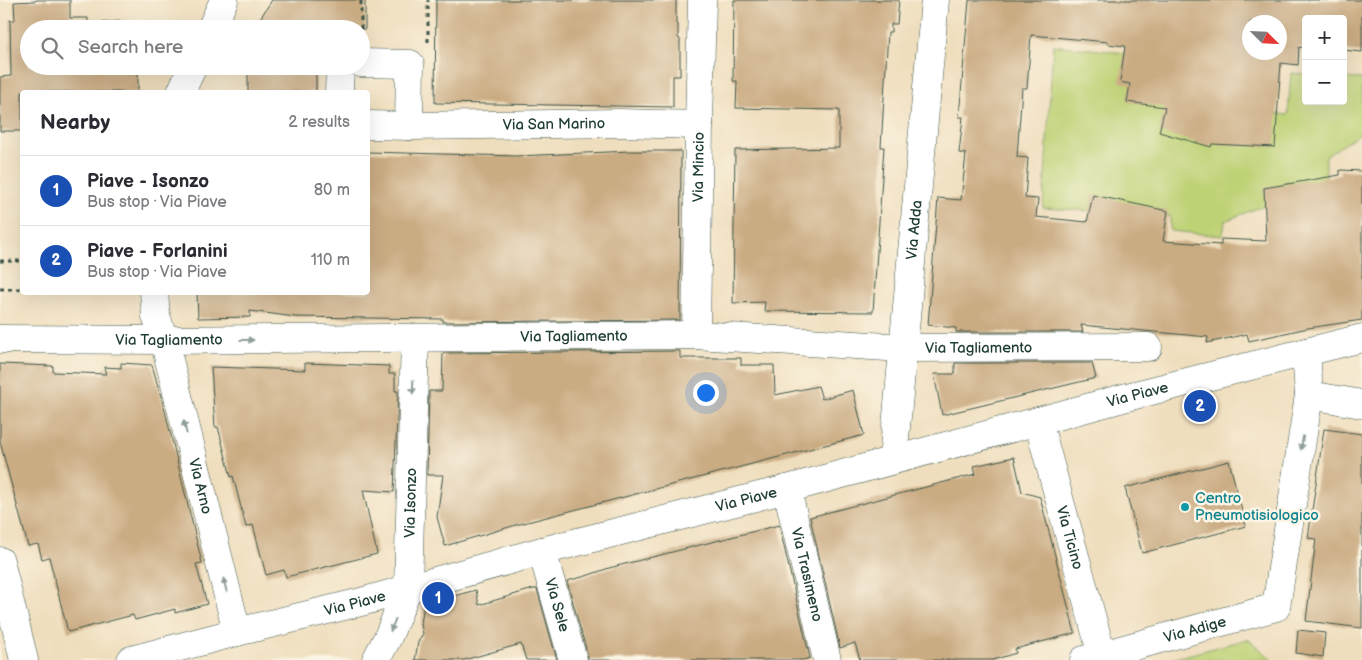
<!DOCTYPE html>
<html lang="en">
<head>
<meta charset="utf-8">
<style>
  body { margin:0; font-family:"Balsamiq Sans",sans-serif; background:#f7f7f7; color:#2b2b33 }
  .controls { position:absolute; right:15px; top:15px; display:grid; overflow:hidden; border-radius:5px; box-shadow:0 5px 20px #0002 }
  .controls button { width:45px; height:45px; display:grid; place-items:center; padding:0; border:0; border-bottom:1px solid #e1e1e2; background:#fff; color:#2b2b33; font:25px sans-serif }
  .compass { position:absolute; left:1242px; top:15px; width:45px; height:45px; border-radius:50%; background:#fff; box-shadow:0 5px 20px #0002; rotate:114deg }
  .you { position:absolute; left:705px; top:392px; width:18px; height:18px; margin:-12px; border:4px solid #fff; border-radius:50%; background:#1a73e8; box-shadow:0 0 0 8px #1a73e833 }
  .badge { display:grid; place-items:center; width:32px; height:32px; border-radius:50%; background:#111827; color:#fff; font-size:16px; font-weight:700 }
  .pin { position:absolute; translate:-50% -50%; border:2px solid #fff; box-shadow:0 1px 5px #0006 }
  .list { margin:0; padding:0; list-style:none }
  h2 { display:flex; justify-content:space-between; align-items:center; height:65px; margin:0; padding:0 20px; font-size:21px }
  h2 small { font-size:16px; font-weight:400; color:#7c7c81 }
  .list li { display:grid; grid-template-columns:32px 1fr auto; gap:15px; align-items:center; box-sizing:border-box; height:70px; padding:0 20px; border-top:1px solid #e1e1e2 }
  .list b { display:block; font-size:19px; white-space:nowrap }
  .list p { margin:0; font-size:16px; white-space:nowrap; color:#7c7c81 }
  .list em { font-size:16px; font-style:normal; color:#7c7c81 }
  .icon { flex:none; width:28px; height:28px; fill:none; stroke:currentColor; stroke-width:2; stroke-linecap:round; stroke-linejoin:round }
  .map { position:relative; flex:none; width:1362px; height:660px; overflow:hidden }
  .search { position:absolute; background:#fff; box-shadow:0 5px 20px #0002; left:20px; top:20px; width:350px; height:55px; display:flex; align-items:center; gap:12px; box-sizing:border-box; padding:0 18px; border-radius:28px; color:#7c7c81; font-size:19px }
  .panel { position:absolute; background:#fff; box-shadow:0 5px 20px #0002; left:20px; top:90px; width:350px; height:205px; border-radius:5px }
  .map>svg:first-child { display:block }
</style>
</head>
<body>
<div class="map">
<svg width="1362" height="660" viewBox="0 0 1362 660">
  <rect width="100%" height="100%" fill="#fcf5e5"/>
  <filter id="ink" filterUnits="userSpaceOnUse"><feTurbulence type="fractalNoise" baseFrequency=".02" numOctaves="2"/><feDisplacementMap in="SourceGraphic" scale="10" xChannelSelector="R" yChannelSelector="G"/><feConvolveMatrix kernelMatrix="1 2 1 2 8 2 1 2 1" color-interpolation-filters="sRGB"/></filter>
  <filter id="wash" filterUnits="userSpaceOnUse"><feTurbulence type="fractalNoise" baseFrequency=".0096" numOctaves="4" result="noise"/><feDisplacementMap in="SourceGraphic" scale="20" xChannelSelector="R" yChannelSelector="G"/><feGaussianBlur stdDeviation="1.12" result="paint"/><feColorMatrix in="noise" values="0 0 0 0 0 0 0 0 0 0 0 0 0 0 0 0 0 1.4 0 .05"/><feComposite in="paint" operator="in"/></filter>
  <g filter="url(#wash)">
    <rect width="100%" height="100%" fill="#efdebd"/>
    <path fill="#bdd175" stroke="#6e8754" d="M1053,45L1171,58L1235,109L1288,115L1291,73L1306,75V101H1343V78L1362,79V132L1326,156V181L1225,221L1223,236L1170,231V216L1043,208Z
      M1248,639L1273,660H1168Z"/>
    <g id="blocks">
      <path fill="#caac83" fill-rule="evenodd" d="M36,0H70V18H88V24L121,21L122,29H29V66H138V92H22V131H0V77L11,76L10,20H15L14,2L35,1Z
        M272,0H365V29H259V20Z
        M436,0H676V24H678V38L680,39V76H673V107L435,103Z
        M734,0H899L897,24H891V32H888L881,147H884L873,312L764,311L765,302L733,303L735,150L839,148V110L736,108L737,81H733Z
        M969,0H1362V52L1343,50V19H1306V48L1299,47L1298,65L1281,63L1275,147L1212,144L1211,147L1159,132L1165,107L1127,102L1130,84L1120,82L1125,46L1108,44V42L1031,35L1027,88H1022L1017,157L1028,158L1025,198L1038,199L1036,217L1087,222L1093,195L1168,211L1163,241L1221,245V239L1266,241L1264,188L1340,175V170L1362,171V320L1308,328L1249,341L1247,334L1207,343L1208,337L1081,325L1083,332H956V328L928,325L938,198L961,200L966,154L959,153L963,117H959ZM1250,22H1280V52H1250Z
        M248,66H316V92H248Z
        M631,151H681L680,320L443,322V319L295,317L250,311V317L198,318L197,292H368V152L516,156Z
        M680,351V358H741V365H774L775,395L818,386L822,399L853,390L864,435L516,525L445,546L437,517L443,475H427L429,391H442L443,353Z
        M121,363L152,365L165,411L202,563L196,564L207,604L175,613V609L135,620L133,615L68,632L49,557L42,559L38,544L28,546L0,442V364L53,366V372L106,374L104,367L121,368Z
        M305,363L389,366V374H395V391H398L394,492L363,490L377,554L286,577L284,570L266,575L253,525L246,527L233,476L231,477L218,427H215L211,367L305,370Z
        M955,363H1092L1096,378L942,415L934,374H955Z
        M1324,429L1362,434V628L1306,621L1316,539L1308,538Z
        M1014,457L1022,492L1040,497L1075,633L1015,649L1016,653L993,660H860L855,643L840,648L810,517L976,474L974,466Z
        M1229,461L1246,526L1142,553L1125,488Z
        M779,525L810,658L803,660H588V656L567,581L586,576L609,568Z
        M533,589H537L557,660H526L521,644L464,660H415L418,642L423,634L421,624L424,604L476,590L479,605Z
        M1298,630L1325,633L1323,657L1296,653Z"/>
    </g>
  </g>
  <g filter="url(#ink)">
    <use href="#blocks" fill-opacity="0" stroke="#3e5549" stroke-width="1"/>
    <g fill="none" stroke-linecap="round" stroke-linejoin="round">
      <defs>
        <g id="minor">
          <path d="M211,29L224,0"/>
          <path d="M361,63L410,64L409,126L368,125"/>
          <path d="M181,92L193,66"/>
          <path d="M339,92L340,66"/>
          <path id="s1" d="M409,126L619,123L699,125"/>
          <path id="s2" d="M154,292L156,316L164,340L237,632"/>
          <path id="s3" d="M696,335L699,125L702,0"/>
          <path id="s4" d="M0,339L164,340L696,335L903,348L1148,347"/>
          <path d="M1309,395L1362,404"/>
          <path id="s5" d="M1038,421L1102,655"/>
          <path id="s6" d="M893,460L935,0"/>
          <path id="s7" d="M787,489L827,660"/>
          <path d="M0,561L24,660"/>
          <path id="s8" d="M376,660L388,637L408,588L415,339"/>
          <path id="s9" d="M1084,660L1276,607L1309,395L1306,352"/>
        </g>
        <g id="tertiary">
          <path id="s10" d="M542,551L573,660"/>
          <path id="s11" d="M131,660L237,632L361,602L542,551L787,489L1127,397L1362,338"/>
        </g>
      </defs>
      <use href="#minor" stroke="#3e5549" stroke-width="29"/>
      <use href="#tertiary" stroke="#3e5549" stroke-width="29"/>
      <path stroke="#3e5549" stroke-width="3" stroke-dasharray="4 4" stroke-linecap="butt" d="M361,29V0
        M428,42V0
        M0,261H22
        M0,289H22"/>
      <use href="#minor" stroke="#fff" stroke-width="28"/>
      <use href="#tertiary" stroke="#fff" stroke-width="28"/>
    </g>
    <defs><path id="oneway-solid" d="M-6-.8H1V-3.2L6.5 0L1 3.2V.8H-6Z" transform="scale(1.25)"/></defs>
    <g fill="#8f9e9a">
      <use href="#oneway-solid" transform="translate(247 340)"/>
      <use href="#oneway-solid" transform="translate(413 387) rotate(92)"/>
      <use href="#oneway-solid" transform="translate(185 427) rotate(-104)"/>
      <use href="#oneway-solid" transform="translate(1302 443) rotate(99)"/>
      <use href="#oneway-solid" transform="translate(225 585) rotate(-104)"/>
      <use href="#oneway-solid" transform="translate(393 625) rotate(112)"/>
    </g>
  </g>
  <circle fill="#0f9aa8" stroke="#fcf5e5" stroke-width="2" cx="1185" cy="507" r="5"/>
  <g text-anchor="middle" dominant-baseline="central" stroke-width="5" stroke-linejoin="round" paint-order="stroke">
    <g font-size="15" fill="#1f3d34" stroke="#fcf5e5">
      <text stroke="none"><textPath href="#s1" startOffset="145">Via San Marino</textPath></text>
      <text stroke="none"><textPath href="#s3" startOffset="168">Via Mincio</textPath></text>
      <text stroke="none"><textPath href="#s6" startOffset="231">Via Adda</textPath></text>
      <text stroke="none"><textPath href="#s4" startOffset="574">Via Tagliamento</textPath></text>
      <text stroke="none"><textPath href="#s4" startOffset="169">Via Tagliamento</textPath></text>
      <text stroke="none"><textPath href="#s4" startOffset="979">Via Tagliamento</textPath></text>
      <text stroke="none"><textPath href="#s11" startOffset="1041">Via Piave</textPath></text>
      <text stroke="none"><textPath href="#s2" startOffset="200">Via Arno</textPath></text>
      <text stroke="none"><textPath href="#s11" startOffset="636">Via Piave</textPath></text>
      <text stroke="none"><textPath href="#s8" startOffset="164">Via Isonzo</textPath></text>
      <text stroke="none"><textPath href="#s5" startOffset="121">Via Ticino</textPath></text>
      <text stroke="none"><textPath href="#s7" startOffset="88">Via Trasimeno</textPath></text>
      <text stroke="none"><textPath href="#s11" startOffset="231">Via Piave</textPath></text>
      <text stroke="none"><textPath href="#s10" startOffset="56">Via Sele</textPath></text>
      <text stroke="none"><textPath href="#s9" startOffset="115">Via Adige</textPath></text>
    </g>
    <g font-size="15" fill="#0d838f" stroke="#fcf5e5" text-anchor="start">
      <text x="1195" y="498">Centro<tspan x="1195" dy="17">Pneumotisiologico</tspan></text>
    </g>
  </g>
</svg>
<div class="controls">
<button>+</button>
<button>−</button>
</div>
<svg class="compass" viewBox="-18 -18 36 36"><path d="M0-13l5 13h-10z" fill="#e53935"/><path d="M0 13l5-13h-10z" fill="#7c7c81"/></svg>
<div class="you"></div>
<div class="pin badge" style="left:438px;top:598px;background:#1a4fb4">1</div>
<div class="pin badge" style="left:1200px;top:406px;background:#1a4fb4">2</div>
<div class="search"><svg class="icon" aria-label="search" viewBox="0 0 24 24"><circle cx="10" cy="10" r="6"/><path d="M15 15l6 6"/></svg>Search here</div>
<section class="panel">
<h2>Nearby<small>2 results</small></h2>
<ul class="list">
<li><span class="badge" style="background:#1a4fb4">1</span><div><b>Piave - Isonzo</b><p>Bus stop · Via Piave</p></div><em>80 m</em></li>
<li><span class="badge" style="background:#1a4fb4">2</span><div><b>Piave - Forlanini</b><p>Bus stop · Via Piave</p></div><em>110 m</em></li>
</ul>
</section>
</div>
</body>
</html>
